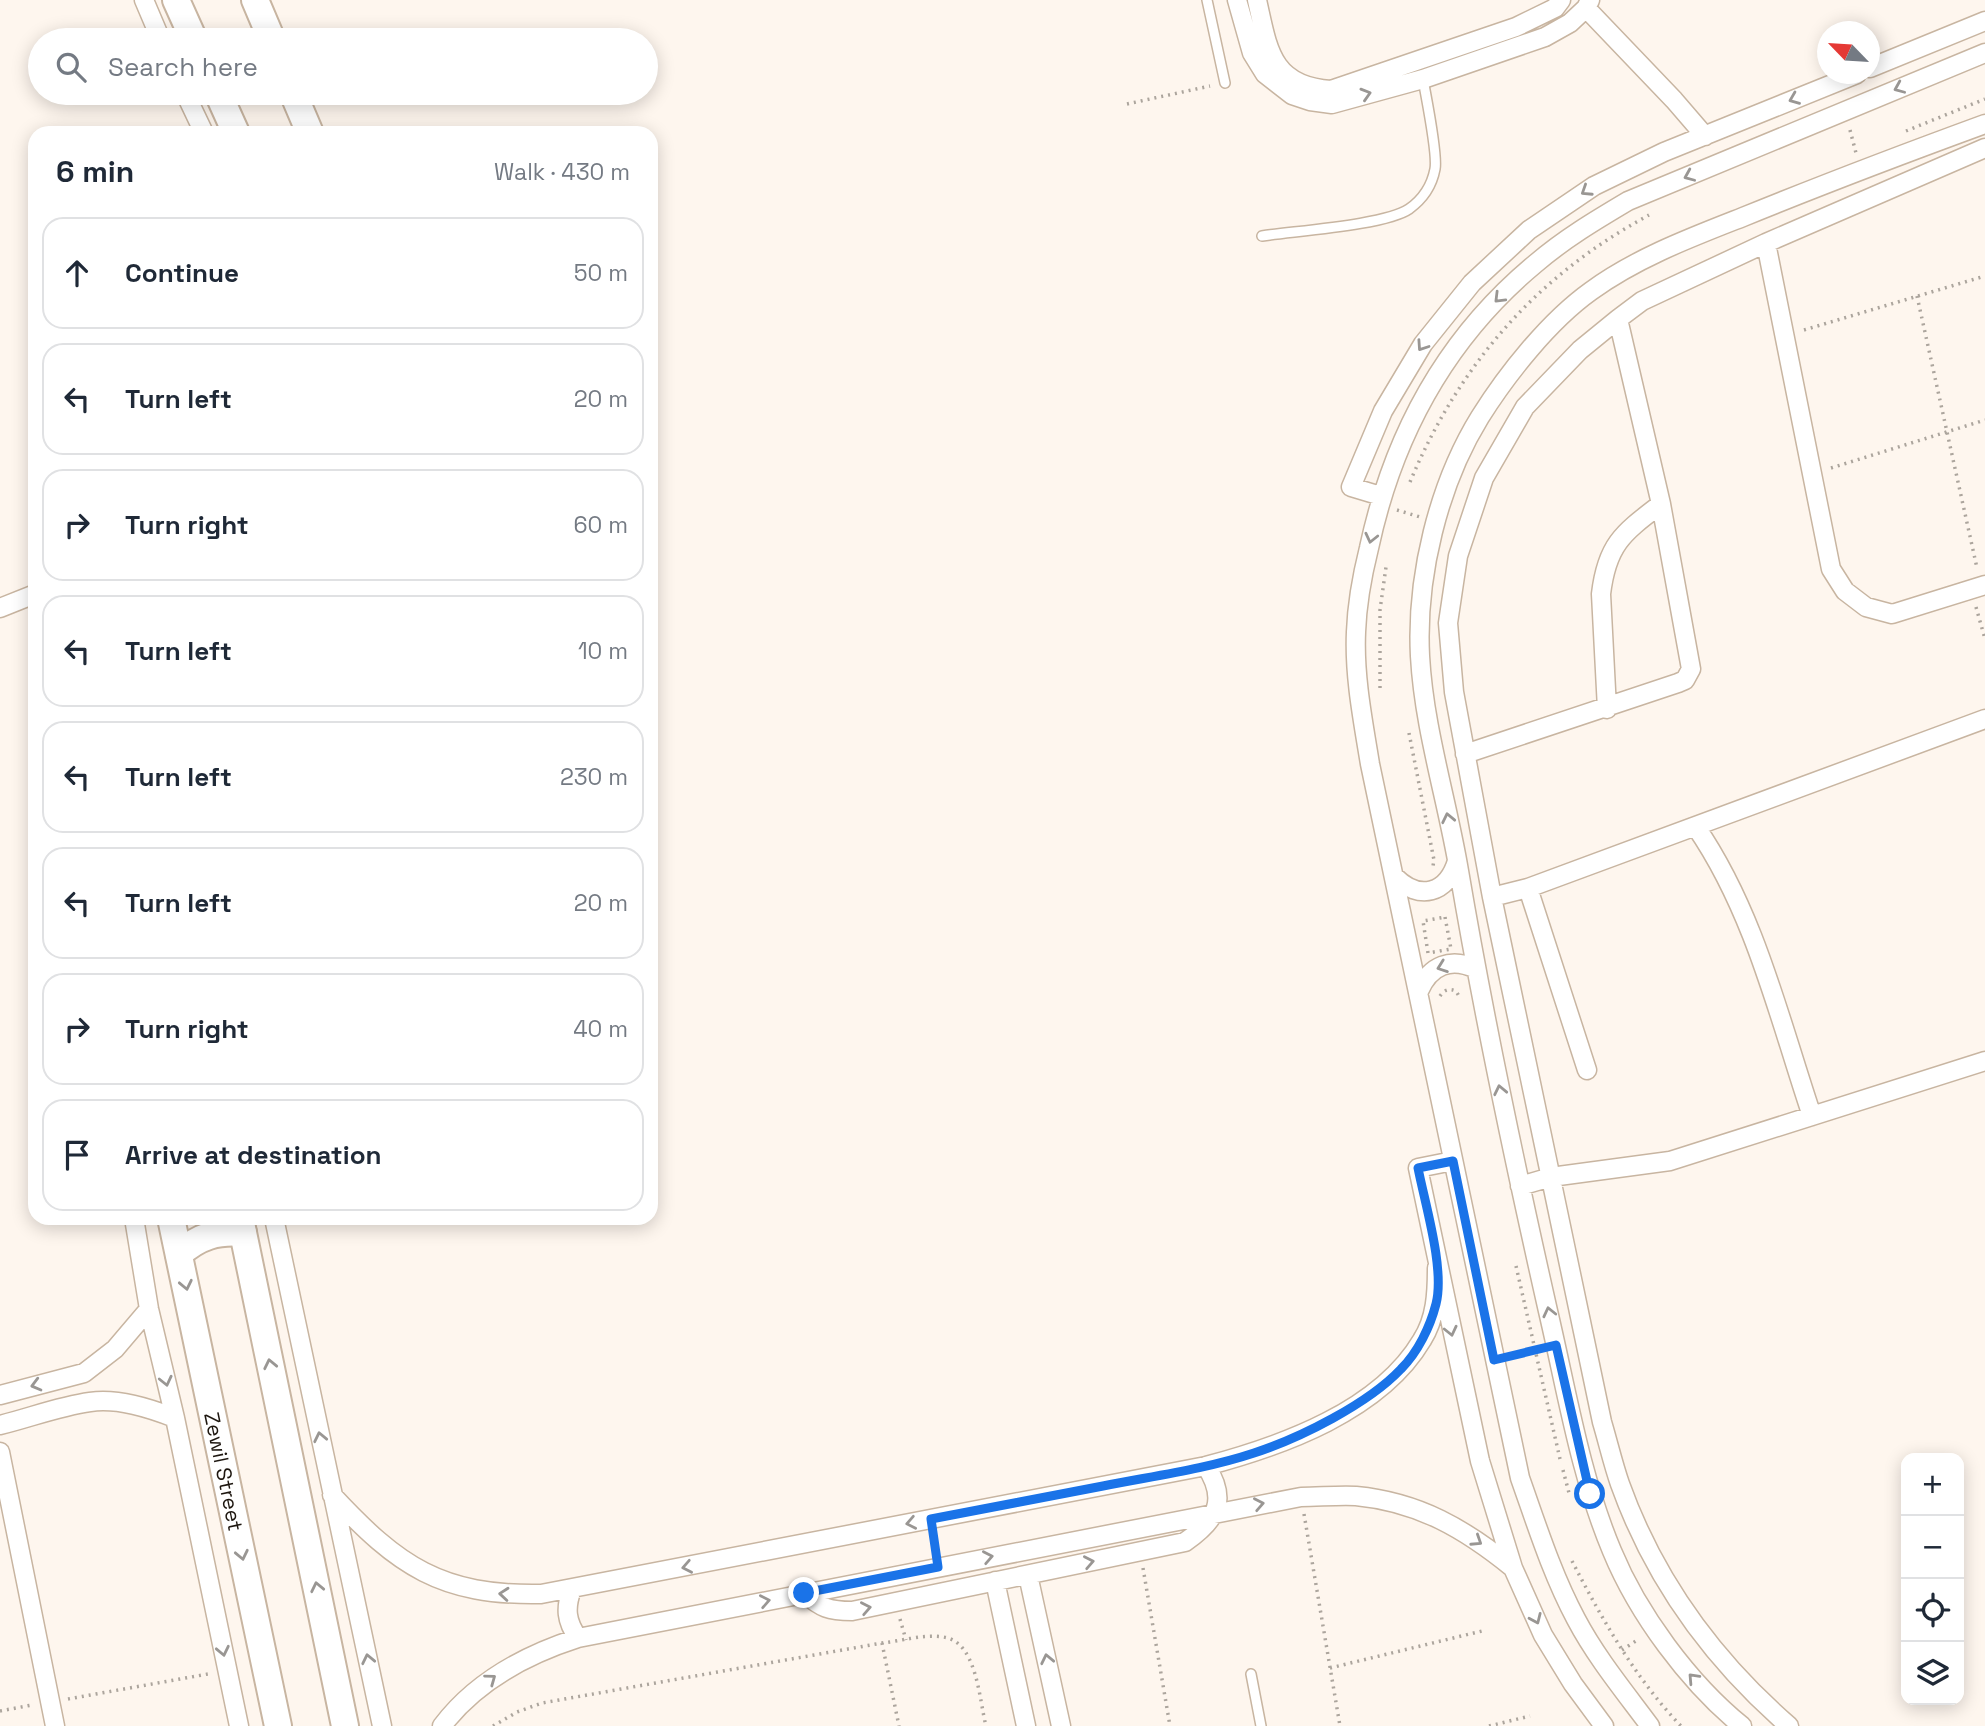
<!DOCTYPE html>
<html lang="en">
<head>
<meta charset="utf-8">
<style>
  body { margin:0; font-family:"Space Grotesk",sans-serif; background:#f2f2f3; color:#1f2937 }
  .controls { position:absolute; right:21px; bottom:21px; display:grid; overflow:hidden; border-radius:14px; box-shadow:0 4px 18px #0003 }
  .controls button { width:63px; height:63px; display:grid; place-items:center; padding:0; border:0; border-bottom:2px solid #e0e1e3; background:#fff; color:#1f2937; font:35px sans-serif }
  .compass { position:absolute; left:1817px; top:21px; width:63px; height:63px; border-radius:50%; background:#fff; box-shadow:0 4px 18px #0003; rotate:295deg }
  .stop { position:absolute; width:21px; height:21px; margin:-16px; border:5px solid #1a73e8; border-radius:50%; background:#fff }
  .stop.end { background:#1a73e8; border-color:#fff; box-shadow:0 2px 7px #0008 }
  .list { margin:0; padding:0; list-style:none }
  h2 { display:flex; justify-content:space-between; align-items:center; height:91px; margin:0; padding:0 28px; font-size:30px }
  h2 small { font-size:23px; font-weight:400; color:#747a83 }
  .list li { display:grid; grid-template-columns:46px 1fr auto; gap:21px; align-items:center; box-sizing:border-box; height:112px; margin:0 14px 14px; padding:0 14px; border:2px solid #e0e1e3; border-radius:21px }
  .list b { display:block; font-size:26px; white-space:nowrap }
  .list em { font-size:23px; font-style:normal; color:#747a83 }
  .icon { flex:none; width:38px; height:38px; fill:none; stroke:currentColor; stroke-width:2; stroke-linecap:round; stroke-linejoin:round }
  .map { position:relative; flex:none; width:1985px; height:1726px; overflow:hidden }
  .search { position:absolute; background:#fff; box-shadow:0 4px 18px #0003; left:28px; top:28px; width:630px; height:77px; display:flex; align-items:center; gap:18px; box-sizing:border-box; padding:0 24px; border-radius:38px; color:#747a83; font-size:26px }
  .panel { position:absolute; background:#fff; box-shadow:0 4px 18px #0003; left:28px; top:126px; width:630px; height:1099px; border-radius:21px }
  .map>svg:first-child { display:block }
</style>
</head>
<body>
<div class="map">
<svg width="1985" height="1726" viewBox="0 0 1985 1726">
  <rect width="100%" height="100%" fill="#fef6ee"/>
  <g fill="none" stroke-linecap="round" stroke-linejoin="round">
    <defs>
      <path id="lane" d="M1207,0L1225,83
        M1262,236C1294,231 1386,225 1409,209C1423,199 1432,185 1435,169C1438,154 1426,97 1423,79
        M1251,1674L1261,1726"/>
      <path id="street" d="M144,0L161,40
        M1237,0L1252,53L1265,74L1292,95L1310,101L1332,104L1423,79L1545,37L1570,23L1586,8L1590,0
        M1257,0C1268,49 1271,86 1331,90L1516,27L1555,8L1561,0
        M1586,8L1674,100L1705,136
        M1870,68L1985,21
        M185,93L204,133
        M1766,243L1831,569L1845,591L1866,607L1892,614L1985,585
        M1381,496L1351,487L1383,411L1423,344L1472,283L1529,230L1594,186L1664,152L1857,74
        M0,608L35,594
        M1607,709L1601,594C1607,544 1623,533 1661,504
        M1465,754L1678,683L1685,680L1691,669L1661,504L1618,319
        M1696,827C1755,913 1779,1018 1812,1116
        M1395,877C1419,901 1447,894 1457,861
        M1528,888L1587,1070
        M1492,897L1528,888L1985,719
        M1419,991C1430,965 1451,957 1476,969
        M1453,1161L1418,1168L1480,1461L1513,1568L1543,1635L1573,1684L1604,1726
        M1520,1186L1551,1177L1670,1161L1985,1061
        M134,1218L149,1309L175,1418L239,1726
        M274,1218L382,1726
        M0,1395L84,1373L115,1349L149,1309
        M0,1425C29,1418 60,1406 90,1402C118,1398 149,1408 175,1418
        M0,1452L55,1726
        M332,1495C398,1566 441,1596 541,1594L1206,1466C1282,1446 1380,1411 1422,1340C1436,1318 1437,1293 1437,1268
        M1028,1575L1061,1726
        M995,1581L1026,1726
        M572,1589C565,1608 566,1621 578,1638
        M804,1593C821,1608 829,1611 852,1611L1185,1542C1217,1520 1228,1500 1206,1466
        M442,1726C476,1681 525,1655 578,1638L1301,1497C1319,1497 1338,1495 1356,1496C1419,1502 1465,1529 1513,1568
        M1650,1726C1624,1691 1596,1657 1576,1619C1552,1574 1537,1526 1520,1478L1370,764C1363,721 1354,676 1356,632C1357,603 1362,576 1369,548C1393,436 1446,338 1535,264C1564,239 1596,220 1628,201L1985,53
        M1742,1726C1689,1683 1638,1614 1612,1551C1580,1475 1567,1392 1548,1311C1515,1165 1484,1019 1459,871C1447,799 1424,729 1420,656C1416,577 1438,485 1480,417C1507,374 1549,321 1591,291C1636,258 1692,237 1743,217C1824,184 1903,154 1985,124
        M1789,1726C1713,1660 1654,1579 1620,1484C1613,1464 1608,1442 1602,1422L1492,897L1454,692L1448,623L1458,556L1484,478L1525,407L1580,350L1618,319L1642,301L1766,243L1985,148"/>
      <g id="secondary">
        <path d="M176,0L194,40"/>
        <path d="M255,0L272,40"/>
        <path d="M218,93L236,133"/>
        <path d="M293,93L310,133"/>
        <path id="s1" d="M171,1218L278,1726"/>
        <path d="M240,1218L345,1726"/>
        <path d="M179,1254C199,1236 217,1231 243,1233"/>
      </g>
    </defs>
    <use href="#lane" stroke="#c8b5a1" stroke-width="12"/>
    <use href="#street" stroke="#c8b5a1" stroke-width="21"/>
    <use href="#secondary" stroke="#c8b5a1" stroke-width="30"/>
    <path stroke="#aca59d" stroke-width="3.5" stroke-dasharray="2 5" stroke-linecap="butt" d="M1127,104L1210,86
      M1850,130L1856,153
      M1906,131L1985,99
      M1917,296L1977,568
      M1804,330L1985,276
      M1831,468L1985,420
      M1410,482C1459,365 1536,276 1649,215
      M1397,510L1420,517
      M1976,607L1985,639
      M1380,688V610L1386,567
      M1409,733L1434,860L1433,866
      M1445,917L1451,949L1428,953L1423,921Z
      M1440,996C1444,990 1449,988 1456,991L1460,998
      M1516,1266L1560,1459
      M1514,1356L1533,1351
      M1563,1470L1569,1493
      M1304,1514L1340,1726
      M1572,1561C1602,1619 1635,1678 1681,1726
      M1143,1568L1170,1726
      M900,1619L906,1640
      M882,1643L899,1726
      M1622,1650L1639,1639
      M1330,1668L1482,1631
      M68,1699L208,1674
      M0,1711L32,1705
      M493,1726L517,1712L542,1703L882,1643C901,1641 924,1634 943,1637C977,1641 979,1699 986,1726
      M1489,1726L1530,1716"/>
    <use href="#lane" stroke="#fff" stroke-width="9"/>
    <use href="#street" stroke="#fff" stroke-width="18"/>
    <use href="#secondary" stroke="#fff" stroke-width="26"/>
  </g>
  <defs><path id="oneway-chevron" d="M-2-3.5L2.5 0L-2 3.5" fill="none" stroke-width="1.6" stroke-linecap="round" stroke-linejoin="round" transform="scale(1.75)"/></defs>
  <g stroke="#999693">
    <use href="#oneway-chevron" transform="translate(1899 88) rotate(157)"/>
    <use href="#oneway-chevron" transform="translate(1366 94) rotate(-17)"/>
    <use href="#oneway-chevron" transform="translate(1794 99) rotate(158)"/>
    <use href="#oneway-chevron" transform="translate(1689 176) rotate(157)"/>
    <use href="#oneway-chevron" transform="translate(1586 191) rotate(147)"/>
    <use href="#oneway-chevron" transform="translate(1499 298) rotate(135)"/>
    <use href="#oneway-chevron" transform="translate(1422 346) rotate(124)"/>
    <use href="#oneway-chevron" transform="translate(1371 538) rotate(103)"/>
    <use href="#oneway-chevron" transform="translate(1448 818) rotate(-102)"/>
    <use href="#oneway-chevron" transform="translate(1442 967) rotate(160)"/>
    <use href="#oneway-chevron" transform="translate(1500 1090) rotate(-102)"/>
    <use href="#oneway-chevron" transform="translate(186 1285) rotate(78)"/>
    <use href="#oneway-chevron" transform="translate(1549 1312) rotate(-103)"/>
    <use href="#oneway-chevron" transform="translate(1451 1331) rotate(77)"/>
    <use href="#oneway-chevron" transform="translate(270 1364) rotate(-102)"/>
    <use href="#oneway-chevron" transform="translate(166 1381) rotate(77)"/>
    <use href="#oneway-chevron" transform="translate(36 1385) rotate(165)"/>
    <use href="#oneway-chevron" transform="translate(320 1437) rotate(-102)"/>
    <use href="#oneway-chevron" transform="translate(1259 1504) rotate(-11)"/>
    <use href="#oneway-chevron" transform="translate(911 1523) rotate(169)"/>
    <use href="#oneway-chevron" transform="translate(1477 1541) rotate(33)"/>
    <use href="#oneway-chevron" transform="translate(242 1555) rotate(78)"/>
    <use href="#oneway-chevron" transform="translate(988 1557) rotate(-11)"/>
    <use href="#oneway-chevron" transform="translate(1089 1562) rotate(-11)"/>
    <use href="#oneway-chevron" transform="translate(687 1567) rotate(169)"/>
    <use href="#oneway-chevron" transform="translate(317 1587) rotate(-102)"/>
    <use href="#oneway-chevron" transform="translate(504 1594) rotate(-175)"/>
    <use href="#oneway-chevron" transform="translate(765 1601) rotate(-11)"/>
    <use href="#oneway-chevron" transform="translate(866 1608) rotate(-11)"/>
    <use href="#oneway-chevron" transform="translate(1536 1619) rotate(66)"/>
    <use href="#oneway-chevron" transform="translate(223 1651) rotate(78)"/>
    <use href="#oneway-chevron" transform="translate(368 1659) rotate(-102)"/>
    <use href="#oneway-chevron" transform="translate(1047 1659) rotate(-102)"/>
    <use href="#oneway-chevron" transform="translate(1693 1678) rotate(-133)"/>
    <use href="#oneway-chevron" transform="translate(491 1679) rotate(-36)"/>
  </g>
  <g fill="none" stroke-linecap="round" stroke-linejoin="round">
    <path stroke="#1a73e8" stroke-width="9" d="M804,1593L938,1567L931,1519C988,1508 1046,1497 1103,1486C1153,1476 1206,1469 1254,1453C1300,1438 1368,1404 1401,1369C1418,1352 1430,1327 1436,1304C1445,1269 1425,1204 1418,1168L1453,1161L1494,1360L1556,1345L1590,1494"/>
  </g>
  <g text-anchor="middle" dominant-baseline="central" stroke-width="6" stroke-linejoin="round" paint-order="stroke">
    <g font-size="21" fill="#1d160f" stroke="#fef6ee">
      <text stroke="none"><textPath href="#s1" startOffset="259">Zewil Street</textPath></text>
    </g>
  </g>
</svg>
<div class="controls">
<button>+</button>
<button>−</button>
<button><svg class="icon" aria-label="locate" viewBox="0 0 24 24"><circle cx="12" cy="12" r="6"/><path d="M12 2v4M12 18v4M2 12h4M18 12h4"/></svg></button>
<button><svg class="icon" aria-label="layers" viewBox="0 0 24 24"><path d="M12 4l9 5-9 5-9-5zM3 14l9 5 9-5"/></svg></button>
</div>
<svg class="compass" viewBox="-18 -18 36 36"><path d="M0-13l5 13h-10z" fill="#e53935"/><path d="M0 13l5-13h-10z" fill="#747a83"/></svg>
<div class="stop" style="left:1590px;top:1494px"></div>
<div class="stop end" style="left:804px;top:1593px"></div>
<div class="search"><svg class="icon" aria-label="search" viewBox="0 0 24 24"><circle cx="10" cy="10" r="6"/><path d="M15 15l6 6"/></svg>Search here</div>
<section class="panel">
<h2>6 min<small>Walk · 430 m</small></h2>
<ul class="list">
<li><svg class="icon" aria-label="ahead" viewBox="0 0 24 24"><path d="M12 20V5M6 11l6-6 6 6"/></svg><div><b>Continue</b></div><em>50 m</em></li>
<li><svg class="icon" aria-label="left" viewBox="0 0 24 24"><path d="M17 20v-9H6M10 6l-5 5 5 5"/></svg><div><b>Turn left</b></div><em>20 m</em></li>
<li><svg class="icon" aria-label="right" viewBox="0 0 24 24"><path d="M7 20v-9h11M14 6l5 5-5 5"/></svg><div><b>Turn right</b></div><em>60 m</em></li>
<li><svg class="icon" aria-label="left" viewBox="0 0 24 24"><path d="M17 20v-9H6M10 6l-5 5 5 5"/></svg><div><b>Turn left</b></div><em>10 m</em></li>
<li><svg class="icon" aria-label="left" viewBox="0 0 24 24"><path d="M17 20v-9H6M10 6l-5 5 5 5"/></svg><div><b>Turn left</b></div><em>230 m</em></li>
<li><svg class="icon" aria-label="left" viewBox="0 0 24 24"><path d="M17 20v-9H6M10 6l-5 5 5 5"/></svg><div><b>Turn left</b></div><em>20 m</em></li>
<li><svg class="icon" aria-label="right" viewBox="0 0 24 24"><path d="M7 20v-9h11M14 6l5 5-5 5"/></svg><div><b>Turn right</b></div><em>40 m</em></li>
<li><svg class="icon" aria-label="arrive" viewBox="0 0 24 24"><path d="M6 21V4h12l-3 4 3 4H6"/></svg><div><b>Arrive at destination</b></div></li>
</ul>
</section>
</div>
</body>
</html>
